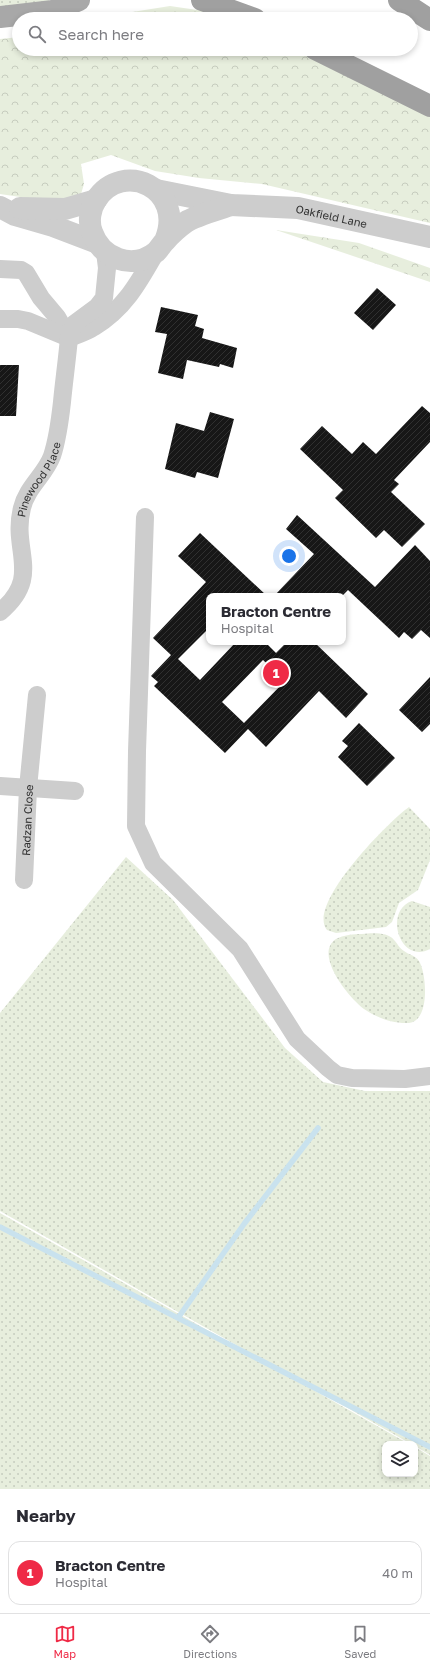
<!DOCTYPE html>
<html lang="en">
<head>
<meta charset="utf-8">
<style>
  body { margin:0; font-family:"Golos Text",sans-serif; background:#f2f2f3; color:#2b2b33 }
  .controls { position:absolute; right:12px; bottom:12px; display:grid; overflow:hidden; border-radius:8px; box-shadow:0 2px 6px #0003 }
  .controls button { width:36px; height:36px; display:grid; place-items:center; padding:0; border:0; border-bottom:1px solid #e1e1e2; background:#fff; color:#2b2b33; font:20px sans-serif }
  .you { position:absolute; left:289px; top:556px; width:14px; height:14px; margin:-10px; border:3px solid #fff; border-radius:50%; background:#1a73e8; box-shadow:0 0 0 6px #1a73e833 }
  .badge { display:grid; place-items:center; width:26px; height:26px; border-radius:50%; background:#ef2a46; color:#fff; font-size:13px; font-weight:700 }
  .pin { position:absolute; translate:-50% -50%; border:2px solid #fff; box-shadow:0 1px 4px #0006 }
  .popup { position:absolute; left:206px; top:593px; width:140px; height:52px; box-sizing:border-box; display:grid; place-content:center; border-radius:8px; background:#fff; filter:drop-shadow(0 1px 3px #0005); font-size:13px; white-space:nowrap; color:#7c7c81 }
  .popup b { font-size:15px; color:#2b2b33 }
  .popup::after { content:''; position:absolute; left:50%; top:100%; margin-left:-8px; border:8px solid transparent; border-top-color:#fff }
  .list { margin:0; padding:0; list-style:none }
  h2 { display:flex; justify-content:space-between; align-items:center; height:52px; margin:0; padding:0 16px; font-size:17px }
  h2 small { font-size:13px; font-weight:400; color:#7c7c81 }
  .list li { display:grid; grid-template-columns:26px 1fr auto; gap:12px; align-items:center; box-sizing:border-box; height:64px; margin:0 8px 8px; padding:0 8px; border:1px solid #e1e1e2; border-radius:12px }
  .list b { display:block; font-size:15px; white-space:nowrap }
  .list p { margin:0; font-size:13px; white-space:nowrap; color:#7c7c81 }
  .list em { font-size:13px; font-style:normal; color:#7c7c81 }
  .icon { flex:none; width:22px; height:22px; fill:none; stroke:currentColor; stroke-width:2; stroke-linecap:round; stroke-linejoin:round }
  .map { position:relative; flex:none; width:430px; height:1489px; overflow:hidden }
  .search { position:absolute; background:#fff; box-shadow:0 2px 6px #0003; left:12px; right:12px; top:12px; height:44px; display:flex; align-items:center; gap:10px; box-sizing:border-box; padding:0 14px; border-radius:22px; color:#7c7c81; font-size:15px }
  .sheet { height:124px; background:#fff }
  nav { display:flex; justify-content:space-around; align-items:center; box-sizing:border-box; height:56px; border-top:1px solid #e1e1e2; background:#fff; font-size:11px; color:#7c7c81 }
  nav a { display:grid; justify-items:center; gap:2px }
  nav .on { color:#ef2a46 }
  .map>svg:first-child { display:block }
</style>
</head>
<body>
<div class="map">
<svg width="430" height="1489" viewBox="0 0 430 1489">
  <defs>
    <pattern id="grass-dots" width="8" height="8" patternUnits="userSpaceOnUse"><rect width="8" height="8" fill="#e7eedd"/><path d="M2 2h.1M6 6h.1" fill="none" stroke="#c6ccbe" stroke-width="1.8" stroke-linecap="round"/></pattern>
    <pattern id="forest-crowns" width="20" height="18" patternUnits="userSpaceOnUse"><rect width="20" height="18" fill="#e7eedd"/><path d="M2 6a3 3 0 1 1 6 0M12 15a3 3 0 1 1 6 0" fill="none" stroke="#c6ccbe"/></pattern>
    <pattern id="building-hatch" width="6" height="6" patternUnits="userSpaceOnUse"><rect width="6" height="6" fill="#171717"/><path d="M-1 1l2-2M0 6l6-6M5 7l2-2" fill="none" stroke="#303030"/></pattern>
  </defs>
  <rect width="100%" height="100%" fill="#fff"/>
  <path fill="url(#grass-dots)" d="M0,0H49V1L0,8Z
    M409,807L430,829V860L418,890L399,903L392,922L386,927L336,933L327,930C306,905 388,822 409,807Z
    M126,857L173,900L285,1048L323,1082L365,1091H430V1455L415,1446V1444H411L0,1211V1013Z
    M412,901L430,907V949C400,965 383,911 412,901Z
    M362,934C372,933 388,932 394,940C398,944 399,948 404,951C409,955 415,955 419,961C427,974 430,1021 409,1023C394,1024 377,1018 364,1009C349,998 313,954 336,939C343,935 354,934 362,934Z
    M0,1213L409,1444H385V1474H415V1447L430,1456V1489H0Z"/>
  <path fill="url(#forest-crowns)" d="M170,6L211,12L235,19H100L107,16Z
    M19,37V49H299L430,117V223L262,184L199,178L155,171L111,155L81,164L84,184L81,194L54,202L0,194V39Z
    M276,230L359,243L430,268V282Z"/>
  <g fill="none" stroke-linecap="round" stroke-linejoin="round">
    <path stroke="#c9e2ee" stroke-width="5.5" d="M0,1227L430,1447
      M178,1318L244,1224L318,1128"/>
  </g>
  <path fill="url(#building-hatch)" fill-rule="evenodd" d="M377,288L396,305L373,330L354,313Z
    M161,307L198,315L195,326L204,329L202,338L237,348L233,368L220,364L219,367L187,360L183,379L158,373L167,334L155,332Z
    M0,365H19L16,416H0Z
    M422,406L430,413V442L394,480L399,484L391,492L425,524L402,547L384,530L376,538L335,498L343,490L300,449L322,426L352,454L363,442L376,454Z
    M210,412L234,419L218,478L197,472L195,478L165,469L176,423L204,431Z
    M297,515L375,587L415,545L430,561V638L421,630L412,639L404,632L399,638L348,590L342,596H274L314,554L286,529Z
    M200,533L267,596H209V628L178,659L200,680L236,642H314L368,694L346,718L319,691L266,747L248,729L225,753L154,686L158,682L151,676L171,655L153,638L206,582L178,556ZM263,660L285,681L244,723L222,702Z
    M430,677V724L422,732L399,710Z
    M359,723L395,758L367,786L338,757L348,746L342,741Z"/>
  <g fill="none" stroke-linecap="round" stroke-linejoin="round">
    <g stroke="#cdcdcd" stroke-width="18">
      <path d="M0,269L21,270L26,273L41,298L57,317L69,338"/>
      <path d="M0,319H18L28,321L69,338"/>
      <path d="M69,338C77,335 87,332 94,327C125,308 139,282 156,252"/>
      <path d="M145,517L137,751L136,826L153,863L240,949L297,1039L328,1068L337,1075L352,1078L405,1079L430,1076"/>
      <path id="s1" d="M0,612C43,576 11,551 22,508C27,487 45,475 52,456C58,438 60,420 62,402C64,381 67,360 69,338L74,324L97,307L104,298L107,268L105,252"/>
      <path d="M0,786L75,791"/>
      <path id="s2" d="M24,880L28,788L37,695"/>
    </g>
    <g stroke="#cdcdcd" stroke-width="22">
      <path id="s3" d="M156,190L231,205L298,208L430,237"/>
      <path d="M0,207L15,215L53,226L95,242"/>
      <path d="M20,208L65,209L96,200"/>
      <path d="M165,241C187,188 122,159 96,200C90,209 88,222 92,232C101,258 132,271 156,252C159,249 162,244 165,241C171,234 179,227 186,222C195,216 220,209 231,205"/>
    </g>
    <path stroke="#a8a8a8" stroke-width="22" d="M0,17L53,11L79,0"/>
    <path stroke="#a0a0a0" stroke-width="22" d="M202,0L255,19
      M399,0L430,20
      M315,49L430,106"/>
  </g>
  <g text-anchor="middle" dominant-baseline="central" stroke-width="4" stroke-linejoin="round" paint-order="stroke">
    <g font-size="11" fill="#303030" stroke="#fff">
      <text stroke="none"><textPath href="#s3" startOffset="178">Oakfield Lane</textPath></text>
      <text stroke="none"><textPath href="#s1" startOffset="145">Pinewood Place</textPath></text>
      <text stroke="none"><textPath href="#s2" startOffset="60">Radzan Close</textPath></text>
    </g>
  </g>
</svg>
<div class="controls">
<button><svg class="icon" aria-label="layers" viewBox="0 0 24 24"><path d="M12 4l9 5-9 5-9-5zM3 14l9 5 9-5"/></svg></button>
</div>
<div class="you"></div>
<div class="pin badge" style="left:276px;top:673px">1</div>
<div class="popup"><b>Bracton Centre</b>Hospital</div>
<div class="search"><svg class="icon" aria-label="search" viewBox="0 0 24 24"><circle cx="10" cy="10" r="6"/><path d="M15 15l6 6"/></svg>Search here</div>
</div>
<section class="sheet">
<h2>Nearby<small></small></h2>
<ul class="list">
<li><span class="badge">1</span><div><b>Bracton Centre</b><p>Hospital</p></div><em>40 m</em></li>
</ul>
</section>
<nav>
<a class="on"><svg class="icon" aria-label="map" viewBox="0 0 24 24"><path d="M3 6l6-2 6 2 6-2v14l-6 2-6-2-6 2zM9 4v14M15 6v14"/></svg>Map</a>
<a><svg class="icon" aria-label="directions" viewBox="0 0 24 24"><path d="M12 3l9 9-9 9-9-9zM9 14v-3h6M13 9l2 2-2 2"/></svg>Directions</a>
<a><svg class="icon" aria-label="saved" viewBox="0 0 24 24"><path d="M7 4h10v16l-5-4-5 4z"/></svg>Saved</a>
</nav>
</body>
</html>
